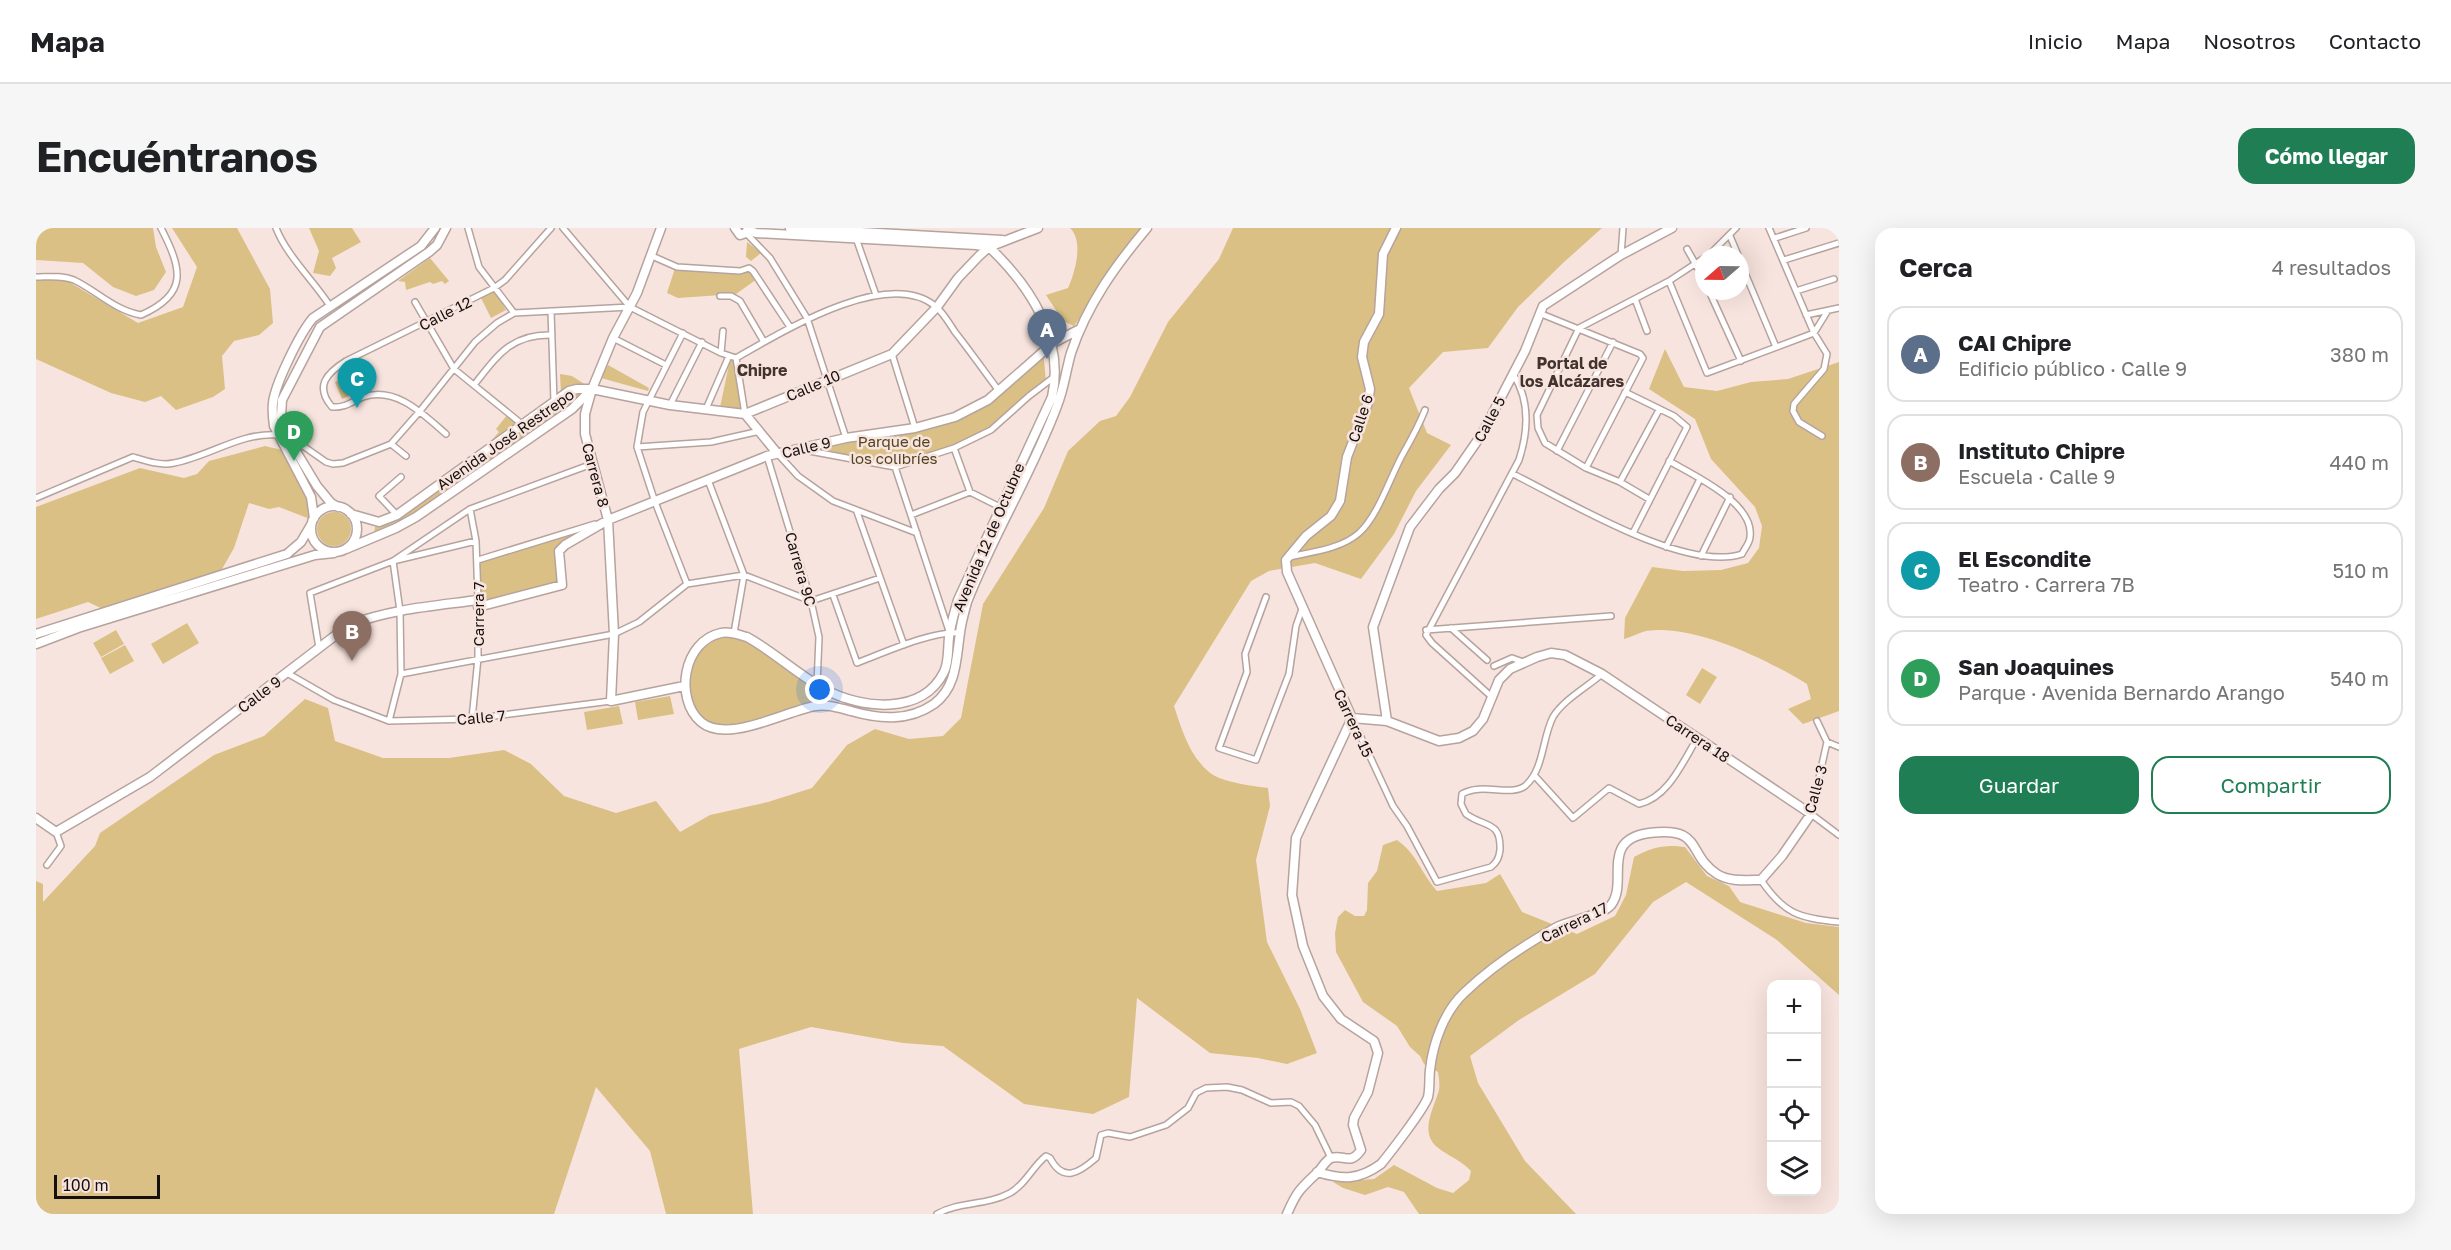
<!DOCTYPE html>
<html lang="es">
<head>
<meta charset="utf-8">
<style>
  body { margin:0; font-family:"Golos Text",sans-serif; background:#f6f6f6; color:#202124 }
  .controls { position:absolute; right:18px; bottom:18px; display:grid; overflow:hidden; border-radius:12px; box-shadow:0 6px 24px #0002 }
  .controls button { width:54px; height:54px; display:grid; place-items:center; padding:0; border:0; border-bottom:2px solid #e0e0e0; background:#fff; color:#202124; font:30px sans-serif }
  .compass { position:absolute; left:1659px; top:18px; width:54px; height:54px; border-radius:50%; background:#fff; box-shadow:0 6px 24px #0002; rotate:250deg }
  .scale { position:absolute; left:18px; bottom:15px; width:106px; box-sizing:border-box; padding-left:6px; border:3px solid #16100e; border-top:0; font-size:16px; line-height:21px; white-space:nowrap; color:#16100e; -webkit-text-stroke:4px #f8e4de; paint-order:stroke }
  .you { position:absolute; left:784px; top:462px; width:21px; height:21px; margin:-15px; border:4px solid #fff; border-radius:50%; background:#1a73e8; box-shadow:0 0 0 9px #1a73e833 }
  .badge { display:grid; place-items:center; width:39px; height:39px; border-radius:50%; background:#207e55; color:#fff; font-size:20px; font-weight:700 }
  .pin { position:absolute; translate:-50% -50px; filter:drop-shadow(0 2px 3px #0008) }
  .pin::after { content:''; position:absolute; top:32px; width:21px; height:18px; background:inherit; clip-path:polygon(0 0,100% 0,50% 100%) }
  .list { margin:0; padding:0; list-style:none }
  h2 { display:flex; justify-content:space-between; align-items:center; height:78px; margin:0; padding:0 24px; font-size:26px }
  h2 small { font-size:20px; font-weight:400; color:#757577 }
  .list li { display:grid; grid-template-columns:39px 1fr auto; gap:18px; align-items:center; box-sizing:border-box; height:96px; margin:0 12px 12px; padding:0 12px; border:2px solid #e0e0e0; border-radius:18px }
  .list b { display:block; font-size:22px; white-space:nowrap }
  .list p { margin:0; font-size:20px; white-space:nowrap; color:#757577 }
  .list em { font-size:20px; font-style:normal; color:#757577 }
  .actions { display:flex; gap:12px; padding:18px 24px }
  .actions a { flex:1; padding:14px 0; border:2px solid #207e55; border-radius:18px; text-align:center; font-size:21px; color:#207e55 }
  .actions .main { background:#207e55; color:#fff }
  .icon { flex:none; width:33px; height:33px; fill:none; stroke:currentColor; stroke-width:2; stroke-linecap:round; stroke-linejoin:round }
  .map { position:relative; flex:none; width:1803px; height:986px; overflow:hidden; border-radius:18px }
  header { display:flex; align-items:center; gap:36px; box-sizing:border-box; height:84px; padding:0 30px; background:#fff; border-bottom:2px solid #e0e0e0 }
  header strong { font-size:28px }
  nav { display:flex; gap:33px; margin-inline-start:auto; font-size:21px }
  .intro { display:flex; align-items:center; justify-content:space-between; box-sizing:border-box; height:144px; padding:0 36px }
  h1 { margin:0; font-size:42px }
  .button { padding:15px 27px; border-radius:18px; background:#207e55; color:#fff; font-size:21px; font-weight:700 }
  main { display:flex; gap:36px; padding:0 36px }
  aside { flex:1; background:#fff; border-radius:18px; box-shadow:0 6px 24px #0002 }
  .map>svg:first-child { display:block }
</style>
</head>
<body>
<header>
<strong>Mapa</strong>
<nav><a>Inicio</a><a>Mapa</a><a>Nosotros</a><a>Contacto</a></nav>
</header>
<div class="intro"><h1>Encuéntranos</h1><a class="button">Cómo llegar</a></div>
<main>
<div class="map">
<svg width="1803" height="986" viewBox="0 0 1803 986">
  <rect width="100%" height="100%" fill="#f8e4de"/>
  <path fill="#dac084" d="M0,0H117L120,19L130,44L118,62L100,68L77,59L47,35L0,32Z
    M136,0H201L234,61L237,95L223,107L198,113L186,128L189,161L177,169L140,182L125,168L109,174L75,165L0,131V51H28L102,95L147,79L161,39Z
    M273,0H316L325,14L296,30L300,40L294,48L277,45L283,23Z
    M1034,0H1111L1038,98L1027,93L1010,67L1032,60C1039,45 1048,13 1034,0Z
    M1197,0H1566L1527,35L1482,79L1452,120L1407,124L1373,160L1391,205L1415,217L1380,263L1358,306L1325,351L1279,335L1233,343L1215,353L1138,478C1146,502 1153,527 1173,544C1184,554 1217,558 1232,560L1234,578L1220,632L1231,714L1264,781L1281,825L1251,836L1222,830L1174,825L1101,770L1093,869L1057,886L988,876L907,818L867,815L775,799L703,821L717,986H630L614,923L560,859L518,986H0V653L7,656V674L59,618L64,605L178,527L228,508L269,471L292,480L299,513L347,530H413L468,522L495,536L528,568L580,585L620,573L644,604L674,587L732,574L776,560L811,517L839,501L873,511L907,508L925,490L947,376L1008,280L1032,223L1064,193L1080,188L1094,169L1132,94L1183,31Z
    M711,14L725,25L715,33L710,29Z
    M394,30L413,53L409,56L406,53L397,56L394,54L370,62L369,54L362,53Z
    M639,40C661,43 691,50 712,41L721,51L700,66L642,70L631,65Z
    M458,63L470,82L455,90L445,70Z
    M1629,121L1648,159L1681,163L1715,154L1752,151L1803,134V483L1767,496L1752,481L1775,471L1771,456C1732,432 1657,395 1610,403C1603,405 1595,409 1588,411L1589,390L1616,339L1647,343L1685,342L1712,335L1723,320L1726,298L1719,279L1675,231L1659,191L1613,161Z
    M1007,123L1010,153L955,202L918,220L859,239L762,220L879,200L935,181Z
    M695,127L701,130L709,186L683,184Z
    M572,137L613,160L612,163L565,150Z
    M328,142L335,158L306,171L299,154Z
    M524,146L536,148L556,161L377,285L338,305L339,299L369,285L544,162L525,167Z
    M471,187L482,196L455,215L454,214L463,204L460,201Z
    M229,218L246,222L271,267L274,291L243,279L233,281L213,275L198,320L181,350L73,384L52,374L0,391V279L104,240L148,250L161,246L173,233Z
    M281 301a17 17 0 1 1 34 0a17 17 0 1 1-34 0Z
    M572,292L522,322L521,356L442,381V332Z
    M151,395L163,415L127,436L115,416Z
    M80,402L88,416L65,429L57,415Z
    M698,405L781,457L777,478L689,502L659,487C649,443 644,447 673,410Z
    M89,417L98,433L74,446L65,430Z
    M1666,440L1681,449L1664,476L1650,467Z
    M634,468L638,486L602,492L599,474Z
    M583,478L587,496L551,502L548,484Z
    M1361,612C1381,626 1385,645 1401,663L1450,655L1464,646L1486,684L1541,706L1579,688L1590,667L1598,629C1616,619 1629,616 1649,619L1671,648L1693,658L1704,674L1770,695L1803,699V767L1741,712L1650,654L1617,674L1559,746L1483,792L1434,828L1442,855L1489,933L1540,986H1383L1368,964L1352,959L1329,967L1307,960L1297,954L1338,951L1358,937L1401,960L1417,965L1433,952L1435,943C1425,932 1412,928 1401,919C1383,904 1398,880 1403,862C1404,857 1403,850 1402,844L1388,836L1384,828L1374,819L1361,798L1327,774L1300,724L1299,705L1302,689L1309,682L1319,688H1328L1331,682L1332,655L1341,643L1347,617Z"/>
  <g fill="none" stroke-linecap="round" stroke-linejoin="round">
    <defs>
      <path id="street" d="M240,0C251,28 277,52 294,78
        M432,0L443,39L478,85
        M527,0L594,79
        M1733,0L1778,105L1791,126L1788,141L1758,176L1757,183L1763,194L1786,208
        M710,5L734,30L771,90L810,210
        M1694,8L1702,27
        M820,10L840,67
        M1739,10L1770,0
        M1651,21L1668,51
        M1585,27L1587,0
        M1673,27L1700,0
        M616,28L641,39L704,43L713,40L717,43L754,99
        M1748,32L1803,15
        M1704,33L1740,119
        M0,49C12,49 26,47 38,52C61,63 78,82 105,87C153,66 146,41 125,0
        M1633,53L1671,145L1778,105L1791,84
        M1673,63L1705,133
        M1760,63L1798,51
        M684,68H695L704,73L728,114
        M1599,71L1611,103
        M379,74L418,141L487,197
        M515,83L518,174
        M1503,85L1604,126L1607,130L1550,240
        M1770,87L1803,80
        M647,105L607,184L601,219L619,274L651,356
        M577,110L630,137
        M685,125L687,103
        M856,126L879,200
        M700,130L709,186
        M438,157C461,128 475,106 515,107
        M1589,164L1638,188L1651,199L1597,305
        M634,177L666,114
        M670,181L693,128
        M410,206C387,186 360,158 327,169C315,174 309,180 296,179C278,158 291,145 310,133L458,60L469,52L515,0
        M253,208L290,234L297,236L307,235L355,216L384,183L439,114L461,95L478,85L594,79L685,125L700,130C746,104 851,39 899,78C907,84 913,95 919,104C934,123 948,143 963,163
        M355,216L370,228
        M601,219L675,214L724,203
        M918,220L934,264L964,279
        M768,222L859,239L918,220L955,202L993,168L1018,149
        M1521,223L1577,114
        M741,225L762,248L797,273L881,305
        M731,228L775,373L783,409L781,457
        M859,239L913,403
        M1477,246C1530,272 1649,345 1706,326C1708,321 1714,315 1714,309C1719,275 1657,247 1633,233
        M672,252L708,347L698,405
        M1584,254L1623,182
        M0,270L97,229C110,233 125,238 138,235C174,228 205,204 242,207
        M1613,271L1584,254L1550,240L1509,215L1502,200L1501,187L1543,100L1633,53L1668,30
        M434,281L440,313L442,372
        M821,284L868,417
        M361,287L343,268L365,249
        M875,287L934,264
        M1630,319L1664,251
        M1665,328L1694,269
        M1253,329C1276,324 1305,321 1323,305C1343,287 1355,246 1368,224C1376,210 1383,197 1389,182
        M442,332L559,296
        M797,367L821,435C847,425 898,402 924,405
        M1230,369L1209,426L1211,444L1183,520L1220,532L1253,446L1260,398L1266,381
        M1415,400L1451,432
        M1390,402L1575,388
        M283,420L274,365L357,333L434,281L556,236
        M1458,438L1476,430L1487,434
        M251,445L298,472L353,493L436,491L575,473
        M365,446L578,406L603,394L651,356L708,347L775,373L844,350
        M1457,470L1396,415L1390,407L1483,232C1492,204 1494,172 1477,146
        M1316,490L1357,578L1371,598L1401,654L1455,639C1461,634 1463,630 1464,622C1465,592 1449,600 1430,586L1425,576L1426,566C1446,554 1474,569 1489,558C1508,542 1506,510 1517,489C1527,472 1551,459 1566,446
        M436,491L442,430V379
        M353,493L365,446L364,383L357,333L440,313
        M1781,493L1791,514L1775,586L1803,607
        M1791,514L1803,519
        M1498,547L1537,590L1573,560L1603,576C1633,569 1647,533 1662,509
        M11,637L25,618L20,604
        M1725,652C1748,686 1763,690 1803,694
        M901,986C924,973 950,978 974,965C990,956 996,939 1010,928L1014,930C1027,955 1043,945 1060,930L1065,907L1072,905L1094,909L1130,897L1152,880L1160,865L1170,860L1191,859L1206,862L1235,875L1255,874L1263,878L1279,897L1295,930"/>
      <path id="secondary" d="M625,0L601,65L577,110L556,161L549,186V206L572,292L578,406L575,473L648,458
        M699,0L704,7L710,5L712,0
        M754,0L966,12
        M712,2L720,5L940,17L953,19
        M953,19C994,58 1029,111 1016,169L922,372C919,382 916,393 914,403C911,416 914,432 908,444C886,488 825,481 788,461C761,446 738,424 711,409C703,407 694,403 685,405C647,413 638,471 665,494C691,516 750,483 779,478C792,476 803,480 815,483C843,491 872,494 898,476C921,459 920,431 924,405C925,395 928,385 931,374C957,307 996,245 1021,178C1028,161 1030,142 1035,125C1051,77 1079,38 1111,0
        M709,186L741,225
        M275 301a23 23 0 1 1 46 0a23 23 0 1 1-46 0Z
        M302,279L295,275L281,258L249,205L245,188L246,172L284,99L393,24L401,17L410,0
        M315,286L343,294L361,287L533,163L541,161H556L634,177L709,186L856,126L901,79L922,50L943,28L953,19L1002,0
        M278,290L275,269L238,198C237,190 236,183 237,175C239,156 264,105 277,90L385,18L399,0
        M310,321L360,300L380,289L536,181L555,162
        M0,406L251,326L265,314L275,297
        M0,416L42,400L279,327L298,325
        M1316,490L1251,344L1250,332L1270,308L1295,288L1304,273L1311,229L1332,175L1334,161L1326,129L1328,114L1343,86L1347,26L1360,0
        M1351,493L1337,399L1374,299L1403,261L1419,245L1446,206L1489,123L1507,78L1585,27L1636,0
        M0,590L20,604L114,549L313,397C354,381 398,378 442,372V379L526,357L523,323L529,317L572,292L731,228L810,210L879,200L919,189L952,172L1017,115L1044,101
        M1281,944C1307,952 1323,952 1345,936C1354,925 1388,881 1392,869C1394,861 1393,850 1394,842C1397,815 1408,784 1428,765C1455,739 1488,717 1521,699C1534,693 1568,686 1575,677C1593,654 1563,612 1613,605C1668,598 1650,626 1681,646C1693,654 1711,652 1725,652L1746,628L1775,586L1566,446L1529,427L1515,425L1501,429L1474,441L1463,452L1447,491L1437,503L1423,510L1403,513L1351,493L1316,490
        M1251,986C1261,963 1264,961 1282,944C1286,940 1289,933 1295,930C1308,926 1314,938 1325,922L1317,897L1318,890L1332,864L1342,825L1338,813L1305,791L1287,768L1267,718L1256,667L1260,610L1316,490"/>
    </defs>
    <use href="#street" stroke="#b6a39e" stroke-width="8"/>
    <use href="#secondary" stroke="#b6a39e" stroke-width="11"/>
    <use href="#street" stroke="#fff" stroke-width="5"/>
    <use href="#secondary" stroke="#fff" stroke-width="8"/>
  </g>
  <g text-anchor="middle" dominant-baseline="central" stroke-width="5" stroke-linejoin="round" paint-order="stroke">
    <g font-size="15" fill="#16100e" stroke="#f8e4de">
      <text transform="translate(409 85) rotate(-27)">Calle 12</text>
      <text transform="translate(777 157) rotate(-23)">Calle 10</text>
      <text transform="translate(1324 190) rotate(-72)">Calle 6</text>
      <text transform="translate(1453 191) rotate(-62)">Calle 5</text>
      <text transform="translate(469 211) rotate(-35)">Avenida José Restrepo</text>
      <text transform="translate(770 219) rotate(-13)">Calle 9</text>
      <text transform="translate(560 247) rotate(75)">Carrera 8</text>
      <text transform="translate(952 309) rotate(-67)">Avenida 12 de Octubre</text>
      <text transform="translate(765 341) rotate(74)">Carrera 9C</text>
      <text transform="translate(442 386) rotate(-90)">Carrera 7</text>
      <text transform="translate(223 466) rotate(-37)">Calle 9</text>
      <text transform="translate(445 489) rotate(-5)">Calle 7</text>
      <text transform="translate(1318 495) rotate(65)">Carrera 15</text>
      <text transform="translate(1662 510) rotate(34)">Carrera 18</text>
      <text transform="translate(1779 561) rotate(-75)">Calle 3</text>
      <text transform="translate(1538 694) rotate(-26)">Carrera 17</text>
    </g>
    <g font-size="15" fill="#52421e" stroke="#f8e4de">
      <text x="858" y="213">Parque de<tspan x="858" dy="17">los colibríes</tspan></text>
    </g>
    <g font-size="16" font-weight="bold" fill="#42332e" stroke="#f8e4de">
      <text x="1536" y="135">Portal de<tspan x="1536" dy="18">los Alcázares</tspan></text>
      <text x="726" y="142">Chipre</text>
    </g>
  </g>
</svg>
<div class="controls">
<button>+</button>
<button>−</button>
<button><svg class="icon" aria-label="locate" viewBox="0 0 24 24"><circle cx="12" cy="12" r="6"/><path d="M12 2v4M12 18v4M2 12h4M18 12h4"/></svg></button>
<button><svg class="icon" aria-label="layers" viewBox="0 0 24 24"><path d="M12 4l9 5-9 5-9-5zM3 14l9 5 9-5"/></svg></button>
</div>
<svg class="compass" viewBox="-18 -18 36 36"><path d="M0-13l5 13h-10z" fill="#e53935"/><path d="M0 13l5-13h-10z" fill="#757577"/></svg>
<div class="scale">100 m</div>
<div class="you"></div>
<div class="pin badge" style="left:1011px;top:131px;background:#5c6f8a">A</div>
<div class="pin badge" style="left:316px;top:433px;background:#8d6e63">B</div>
<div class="pin badge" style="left:321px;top:180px;background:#0f9aa8">C</div>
<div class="pin badge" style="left:258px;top:233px;background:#2e9e5b">D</div>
</div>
<aside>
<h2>Cerca<small>4 resultados</small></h2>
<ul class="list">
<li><span class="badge" style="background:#5c6f8a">A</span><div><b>CAI Chipre</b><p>Edificio público · Calle 9</p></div><em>380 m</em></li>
<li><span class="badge" style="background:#8d6e63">B</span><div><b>Instituto Chipre</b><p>Escuela · Calle 9</p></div><em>440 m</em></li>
<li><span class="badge" style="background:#0f9aa8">C</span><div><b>El Escondite</b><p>Teatro · Carrera 7B</p></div><em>510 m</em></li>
<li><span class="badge" style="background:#2e9e5b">D</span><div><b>San Joaquines</b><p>Parque · Avenida Bernardo Arango</p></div><em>540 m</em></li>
</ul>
<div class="actions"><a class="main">Guardar</a><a>Compartir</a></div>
</aside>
</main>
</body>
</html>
